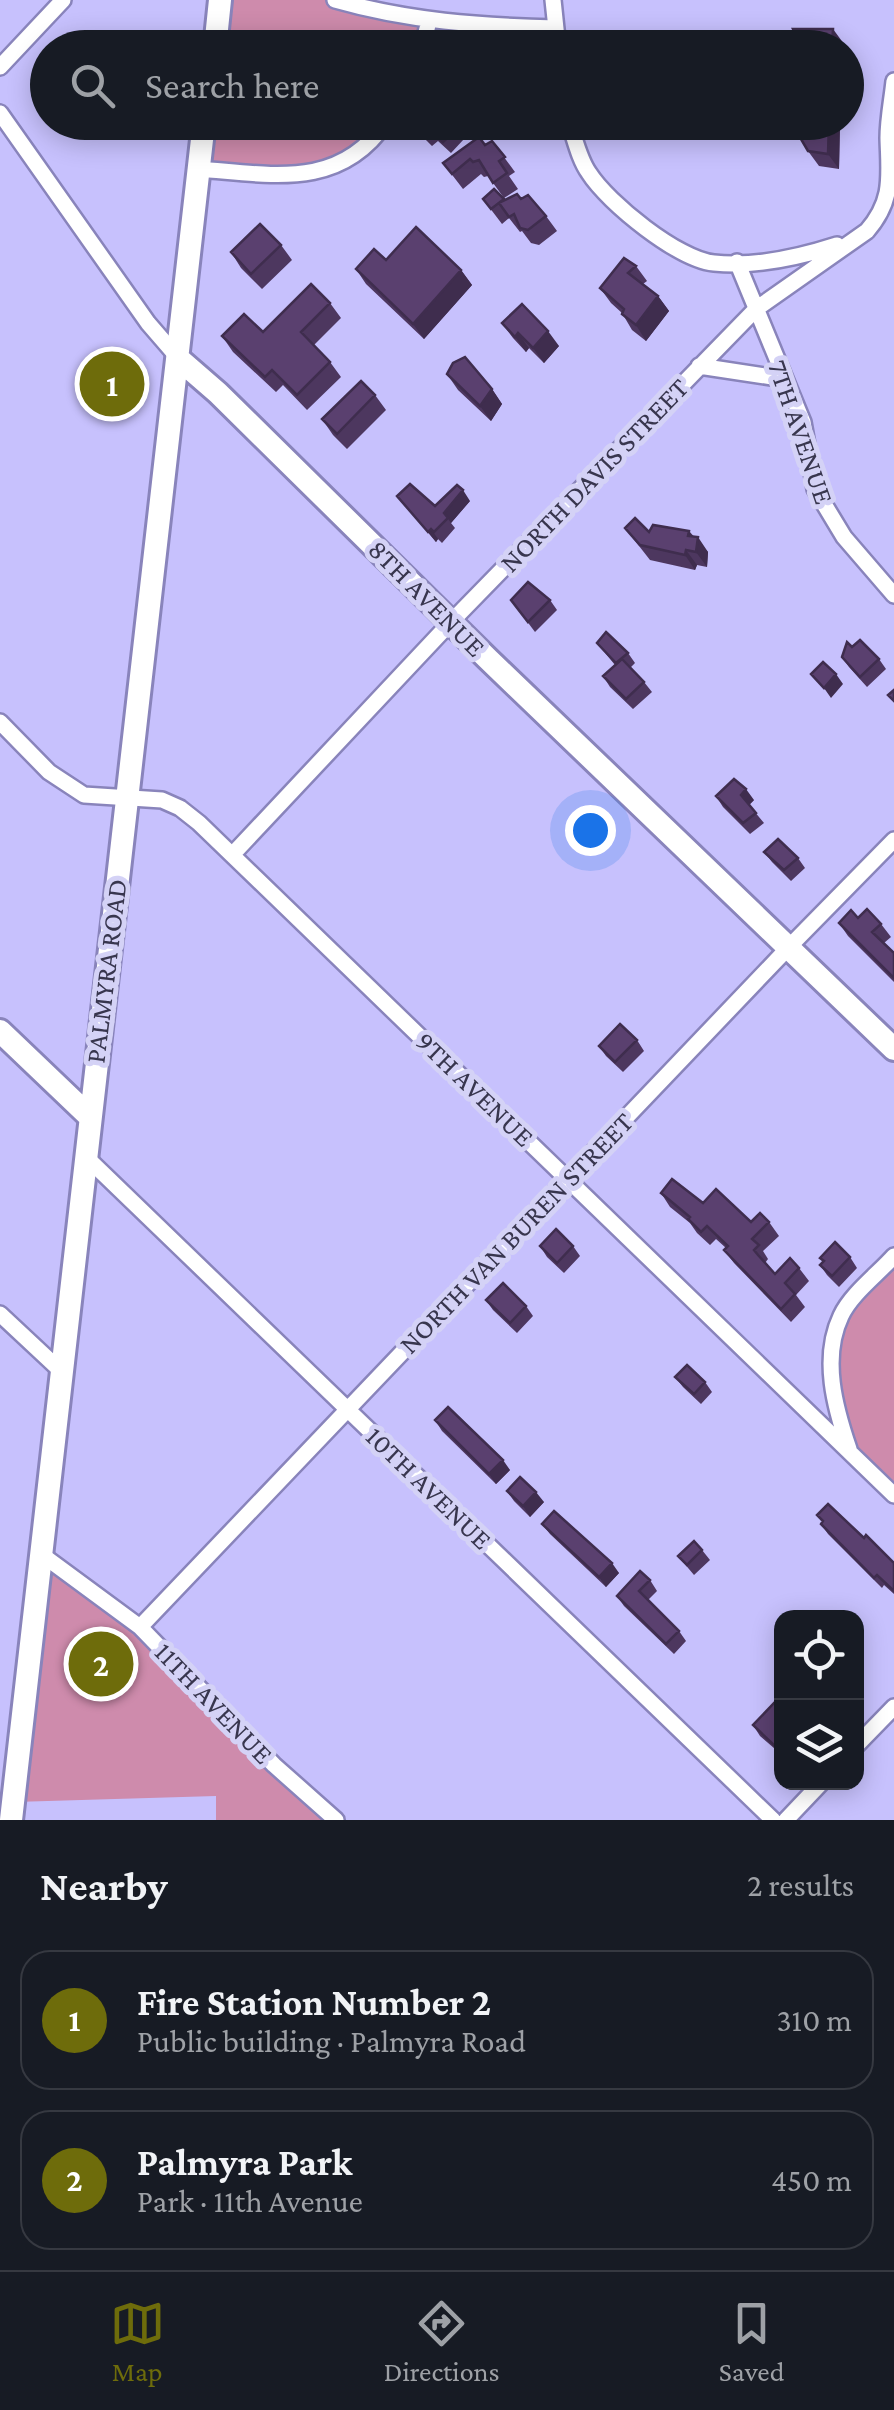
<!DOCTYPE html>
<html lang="en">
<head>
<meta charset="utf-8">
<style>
  body { margin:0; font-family:"Crimson Pro",serif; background:#20242c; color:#f1f3f6 }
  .controls { position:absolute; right:30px; bottom:30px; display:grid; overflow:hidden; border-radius:20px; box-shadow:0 5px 25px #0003 }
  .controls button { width:90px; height:90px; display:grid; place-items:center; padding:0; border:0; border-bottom:2px solid #363941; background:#171b24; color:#f1f3f6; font:50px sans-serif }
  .you { position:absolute; left:590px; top:830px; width:35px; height:35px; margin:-25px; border:8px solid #fff; border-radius:50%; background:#1a73e8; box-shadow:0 0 0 15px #1a73e833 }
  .badge { display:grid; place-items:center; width:65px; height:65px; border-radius:50%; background:#6e6c0b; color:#fff; font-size:32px; font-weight:700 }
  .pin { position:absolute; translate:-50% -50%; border:5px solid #fff; box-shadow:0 2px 10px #0006 }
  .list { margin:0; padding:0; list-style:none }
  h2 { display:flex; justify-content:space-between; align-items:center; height:130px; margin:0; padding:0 40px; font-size:42px }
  h2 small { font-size:32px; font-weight:400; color:#9ea1a6 }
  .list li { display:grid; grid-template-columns:65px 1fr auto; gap:30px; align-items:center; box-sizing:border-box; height:140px; margin:0 20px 20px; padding:0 20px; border:2px solid #363941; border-radius:30px }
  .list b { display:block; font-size:38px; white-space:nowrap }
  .list p { margin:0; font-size:32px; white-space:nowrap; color:#9ea1a6 }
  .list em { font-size:32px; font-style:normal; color:#9ea1a6 }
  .icon { flex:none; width:55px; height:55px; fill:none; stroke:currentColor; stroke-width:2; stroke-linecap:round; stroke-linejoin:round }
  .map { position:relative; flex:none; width:894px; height:1820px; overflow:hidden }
  .search { position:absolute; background:#171b24; box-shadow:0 5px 25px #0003; left:30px; right:30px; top:30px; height:110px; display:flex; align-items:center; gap:25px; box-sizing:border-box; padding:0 35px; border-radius:55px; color:#9ea1a6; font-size:38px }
  .sheet { height:450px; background:#171b24 }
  nav { display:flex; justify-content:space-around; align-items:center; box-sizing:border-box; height:140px; border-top:2px solid #363941; background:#171b24; font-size:28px; color:#9ea1a6 }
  nav a { display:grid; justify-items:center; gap:5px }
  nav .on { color:#6e6c0b }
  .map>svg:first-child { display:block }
</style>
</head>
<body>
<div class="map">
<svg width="894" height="1820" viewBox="0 0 894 1820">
  <rect width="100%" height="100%" fill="#c7c1fd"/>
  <path fill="#ce8bac" d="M217,0H331L428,22L420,47L211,48Z
    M204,123H383L326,167H200Z
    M894,1259V1493L851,1452L836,1407L834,1350L843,1314Z
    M40,1557L124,1617L332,1820H216V1796L14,1802Z"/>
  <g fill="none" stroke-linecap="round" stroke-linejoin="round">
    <defs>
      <path id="street" d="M335,0C408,21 480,26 556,28
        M553,0L558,48
        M422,48L429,21
        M0,67L63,0
        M0,113L148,323L180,360
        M569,122C575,139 579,159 589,173C608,203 679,260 714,263C753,267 800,257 837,245
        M198,169C270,174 339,191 386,122
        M737,262L803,422L815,489L844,537L894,595
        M699,366L785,379
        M0,722L49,772L84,795L162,800L180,808L199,823L894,1495
        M232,855L451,622L756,309L867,231C894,200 889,176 888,138C888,119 892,100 894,81
        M85,1156L773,1820
        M0,1314L61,1371
        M849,1449C835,1408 821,1358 841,1316C851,1294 878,1274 894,1256
        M41,1554L140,1627L274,1765L336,1820
        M140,1627L788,948L894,840
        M856,1746L894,1707
        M786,1820L822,1782"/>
      <path id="secondary" d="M215,48L220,0
        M180,360L218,393L488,659L894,1049
        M0,1031L89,1116
        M11,1820L204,122"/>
    </defs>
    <use href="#street" stroke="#8984bb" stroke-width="20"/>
    <use href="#secondary" stroke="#8984bb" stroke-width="28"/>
    <use href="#street" stroke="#fff" stroke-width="15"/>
    <use href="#secondary" stroke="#fff" stroke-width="22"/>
  </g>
  <path fill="#4d375f" d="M840,122L839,169L819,166L808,151Z
    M415,126L457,129L464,139L451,153L438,141L432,146L422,136Z
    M492,141L515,172L509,176L518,189L504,198L488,176L484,177L481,174L463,189L443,163Z
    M483,199H521L546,216L557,231L539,245L531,243L522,231L520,232L509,218L502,224Z
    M281,245L292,260L262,289L241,268L231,252Z
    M636,266L647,281L643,284L658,296L669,311L646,341L632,330L622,313L611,303L600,288Z
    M356,269L461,270L472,285L424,339L366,284Z
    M330,303L341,318L314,345L330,362L341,377L307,410L283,385L276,392L233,352L222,336L263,332Z
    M502,323L559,346L544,363L529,348L526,352L513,338Z
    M447,374L492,389L502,404L491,421L458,390Z
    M375,395L386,410L347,449L333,435L322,419Z
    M397,496L435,506L470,501L451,523L455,528L442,543L438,539L436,542Z
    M625,528L649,532L689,531L708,552L707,567L697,565L695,570L650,560Z
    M511,600H550L557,610L535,632Z
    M597,643L628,653L635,663L630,668L644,682L652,692L633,709L610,687L603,676L615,665Z
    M852,647L879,659L886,669L867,687L849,667L842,657Z
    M716,796L754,800L749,805L764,823L750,834L723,807Z
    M764,852L798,858L805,868L791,881L772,862Z
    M858,918L881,924L891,937L884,943L894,953V982L848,936L839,923Z
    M637,1040L644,1051L623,1072L606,1056L599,1046Z
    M661,1193L703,1203L751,1222H769L779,1236L763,1251L768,1259L765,1263L775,1274L799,1268L809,1281L796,1295L805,1307L791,1322L734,1263L724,1250L726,1248L716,1239L710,1245L697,1233L690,1223L670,1207Z
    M540,1246H573L580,1256L564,1273L547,1257Z
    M850,1257L857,1268L839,1287L827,1275L820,1265L823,1262L820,1258Z
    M486,1300L526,1306L533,1316L517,1333L493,1310Z
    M675,1377L705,1382L712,1392L701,1404L683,1387Z
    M435,1420L510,1470L496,1484L442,1431Z
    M507,1491L544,1502L530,1517L514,1501Z
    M817,1515L864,1538L894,1563V1594L884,1585L882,1588L828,1534L821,1524L822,1522Z
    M542,1524L619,1573L606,1587L550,1534Z
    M702,1550L710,1560L694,1575L678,1556Z
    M650,1580L657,1591L648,1600L679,1631L686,1641L674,1654L624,1606L617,1596Z
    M782,1708V1755L760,1736L753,1725Z"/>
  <path fill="#3f2d4e" d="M833,29L844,44V48H832Z
    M829,122H840L839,169L828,154Z
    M461,270L472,285L424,339L413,324Z
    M658,296L669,311L646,341L636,325Z
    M548,331L559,346L544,363L533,348Z
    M518,333L529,348L526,352L515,337Z
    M492,389L502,404L491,421L480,406Z
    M463,490L470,501L451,523L444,513Z
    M431,529L438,539L436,542L428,532Z
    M689,531L697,543L698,537L708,552L707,567L696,552L688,536Z
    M686,550L697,565L695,570L685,555Z
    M836,674L843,684L831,698L824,688Z
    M746,789L754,800L748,806L741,795Z
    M503,1460L510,1470L496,1484L489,1474Z
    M536,1492L544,1502L530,1517L523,1506Z
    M612,1563L619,1573L606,1587L599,1577Z"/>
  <path fill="#5a406f" stroke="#3f2d4e" stroke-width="2.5" d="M793,29H833L832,48H802Z
    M417,122H450L457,129L443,142L431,131L425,135L415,126Z
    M791,122H829L828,154L808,151Z
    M479,137L485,145L492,141L505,157L499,161L507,173L493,183L479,160L473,162L470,159L452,174L443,163Z
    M494,189L504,199L491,209L483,199Z
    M517,194L521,199L528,195L546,216L528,230L520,228L514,214L509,217L499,203Z
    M260,224L281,245L251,274L231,252Z
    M416,227L461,270L413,324L356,269L374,249L386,260Z
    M624,258L636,266L628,273L658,296L636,325L622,314L624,309L600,288Z
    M311,284L330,303L301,332L330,362L297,395L272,370L265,377L222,336L244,314L263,332Z
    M522,304L548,331L533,348L518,333L515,337L502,323Z
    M465,357L492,389L480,406L447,374L453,363Z
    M361,381L375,395L337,434L322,419Z
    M410,484L435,506L457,485L463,490L444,513L448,518L434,532L431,529L428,532L397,496Z
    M635,518L649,532L653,525L689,531L688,536L698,537L696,552L686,550L685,555L640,545L625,528Z
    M528,582L550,600L528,622L511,600Z
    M606,632L628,653L616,663L597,643Z
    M860,640L879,659L860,677L842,657L847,642L852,647Z
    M622,659L644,682L626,699L603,676Z
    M823,662L836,674L824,688L811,674Z
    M894,690V701L888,695Z
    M734,779L746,789L741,795L756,813L743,823L716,796Z
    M778,839L798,858L784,870L764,852Z
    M867,909L881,924L872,932L894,953V978L839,923L851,910L858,918Z
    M620,1024L637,1040L615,1062L599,1046Z
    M672,1179L703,1203L716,1189L751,1222L760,1213L769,1222L752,1239L759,1245L754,1250L758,1255L775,1274L790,1258L799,1268L785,1283L795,1294L781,1309L724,1250L728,1246L707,1226L701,1232L688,1219L690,1217L661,1193Z
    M556,1229L573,1246L557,1263L540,1246Z
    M835,1242L850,1257L832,1276L820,1265L824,1261L820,1258Z
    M503,1283L526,1306L510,1323L486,1300Z
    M687,1365L705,1382L694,1394L675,1377Z
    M448,1407L503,1460L489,1474L435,1420Z
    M520,1477L536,1492L523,1506L507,1491Z
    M828,1504L864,1538L866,1535L894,1563V1591L877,1575L874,1578L821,1524L823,1521L817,1515Z
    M554,1511L612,1563L599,1577L542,1524Z
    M694,1541L702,1550L687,1565L678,1556Z
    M640,1571L650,1580L639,1591L679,1631L666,1644L617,1596Z
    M775,1702L782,1708V1717L779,1720L782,1723V1744L777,1748L753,1725Z"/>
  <g text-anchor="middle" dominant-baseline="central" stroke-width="10" stroke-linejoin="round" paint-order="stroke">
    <g font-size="28" fill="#38364e" stroke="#d4d2f6">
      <text transform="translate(801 432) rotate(71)">7TH AVENUE</text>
      <text transform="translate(594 475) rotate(-46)">NORTH DAVIS STREET</text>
      <text transform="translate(427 598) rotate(45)">8TH AVENUE</text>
      <text transform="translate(106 971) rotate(-83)">PALMYRA ROAD</text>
      <text transform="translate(475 1089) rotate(44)">9TH AVENUE</text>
      <text transform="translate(516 1233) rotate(-46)">NORTH VAN BUREN STREET</text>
      <text transform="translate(429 1488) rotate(44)">10TH AVENUE</text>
      <text transform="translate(214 1703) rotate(46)">11TH AVENUE</text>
    </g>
  </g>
</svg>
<div class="controls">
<button><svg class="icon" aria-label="locate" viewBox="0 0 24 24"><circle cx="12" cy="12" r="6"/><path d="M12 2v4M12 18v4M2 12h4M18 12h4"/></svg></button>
<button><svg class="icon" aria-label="layers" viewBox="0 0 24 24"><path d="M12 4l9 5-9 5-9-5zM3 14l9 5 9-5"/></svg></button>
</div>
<div class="you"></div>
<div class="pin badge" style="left:112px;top:384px">1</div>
<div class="pin badge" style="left:101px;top:1664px">2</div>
<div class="search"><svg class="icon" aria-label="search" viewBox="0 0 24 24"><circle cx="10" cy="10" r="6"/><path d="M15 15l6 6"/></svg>Search here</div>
</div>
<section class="sheet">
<h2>Nearby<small>2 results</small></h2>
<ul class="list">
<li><span class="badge">1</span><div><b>Fire Station Number 2</b><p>Public building · Palmyra Road</p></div><em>310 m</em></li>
<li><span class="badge">2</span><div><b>Palmyra Park</b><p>Park · 11th Avenue</p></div><em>450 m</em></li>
</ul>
</section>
<nav>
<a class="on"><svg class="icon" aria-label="map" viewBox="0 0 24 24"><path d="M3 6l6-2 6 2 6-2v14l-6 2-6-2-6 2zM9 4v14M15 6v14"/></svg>Map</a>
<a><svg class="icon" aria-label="directions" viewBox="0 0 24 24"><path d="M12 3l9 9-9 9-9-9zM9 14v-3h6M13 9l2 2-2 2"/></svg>Directions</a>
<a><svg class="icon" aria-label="saved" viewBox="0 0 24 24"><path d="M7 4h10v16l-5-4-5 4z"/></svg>Saved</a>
</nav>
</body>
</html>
